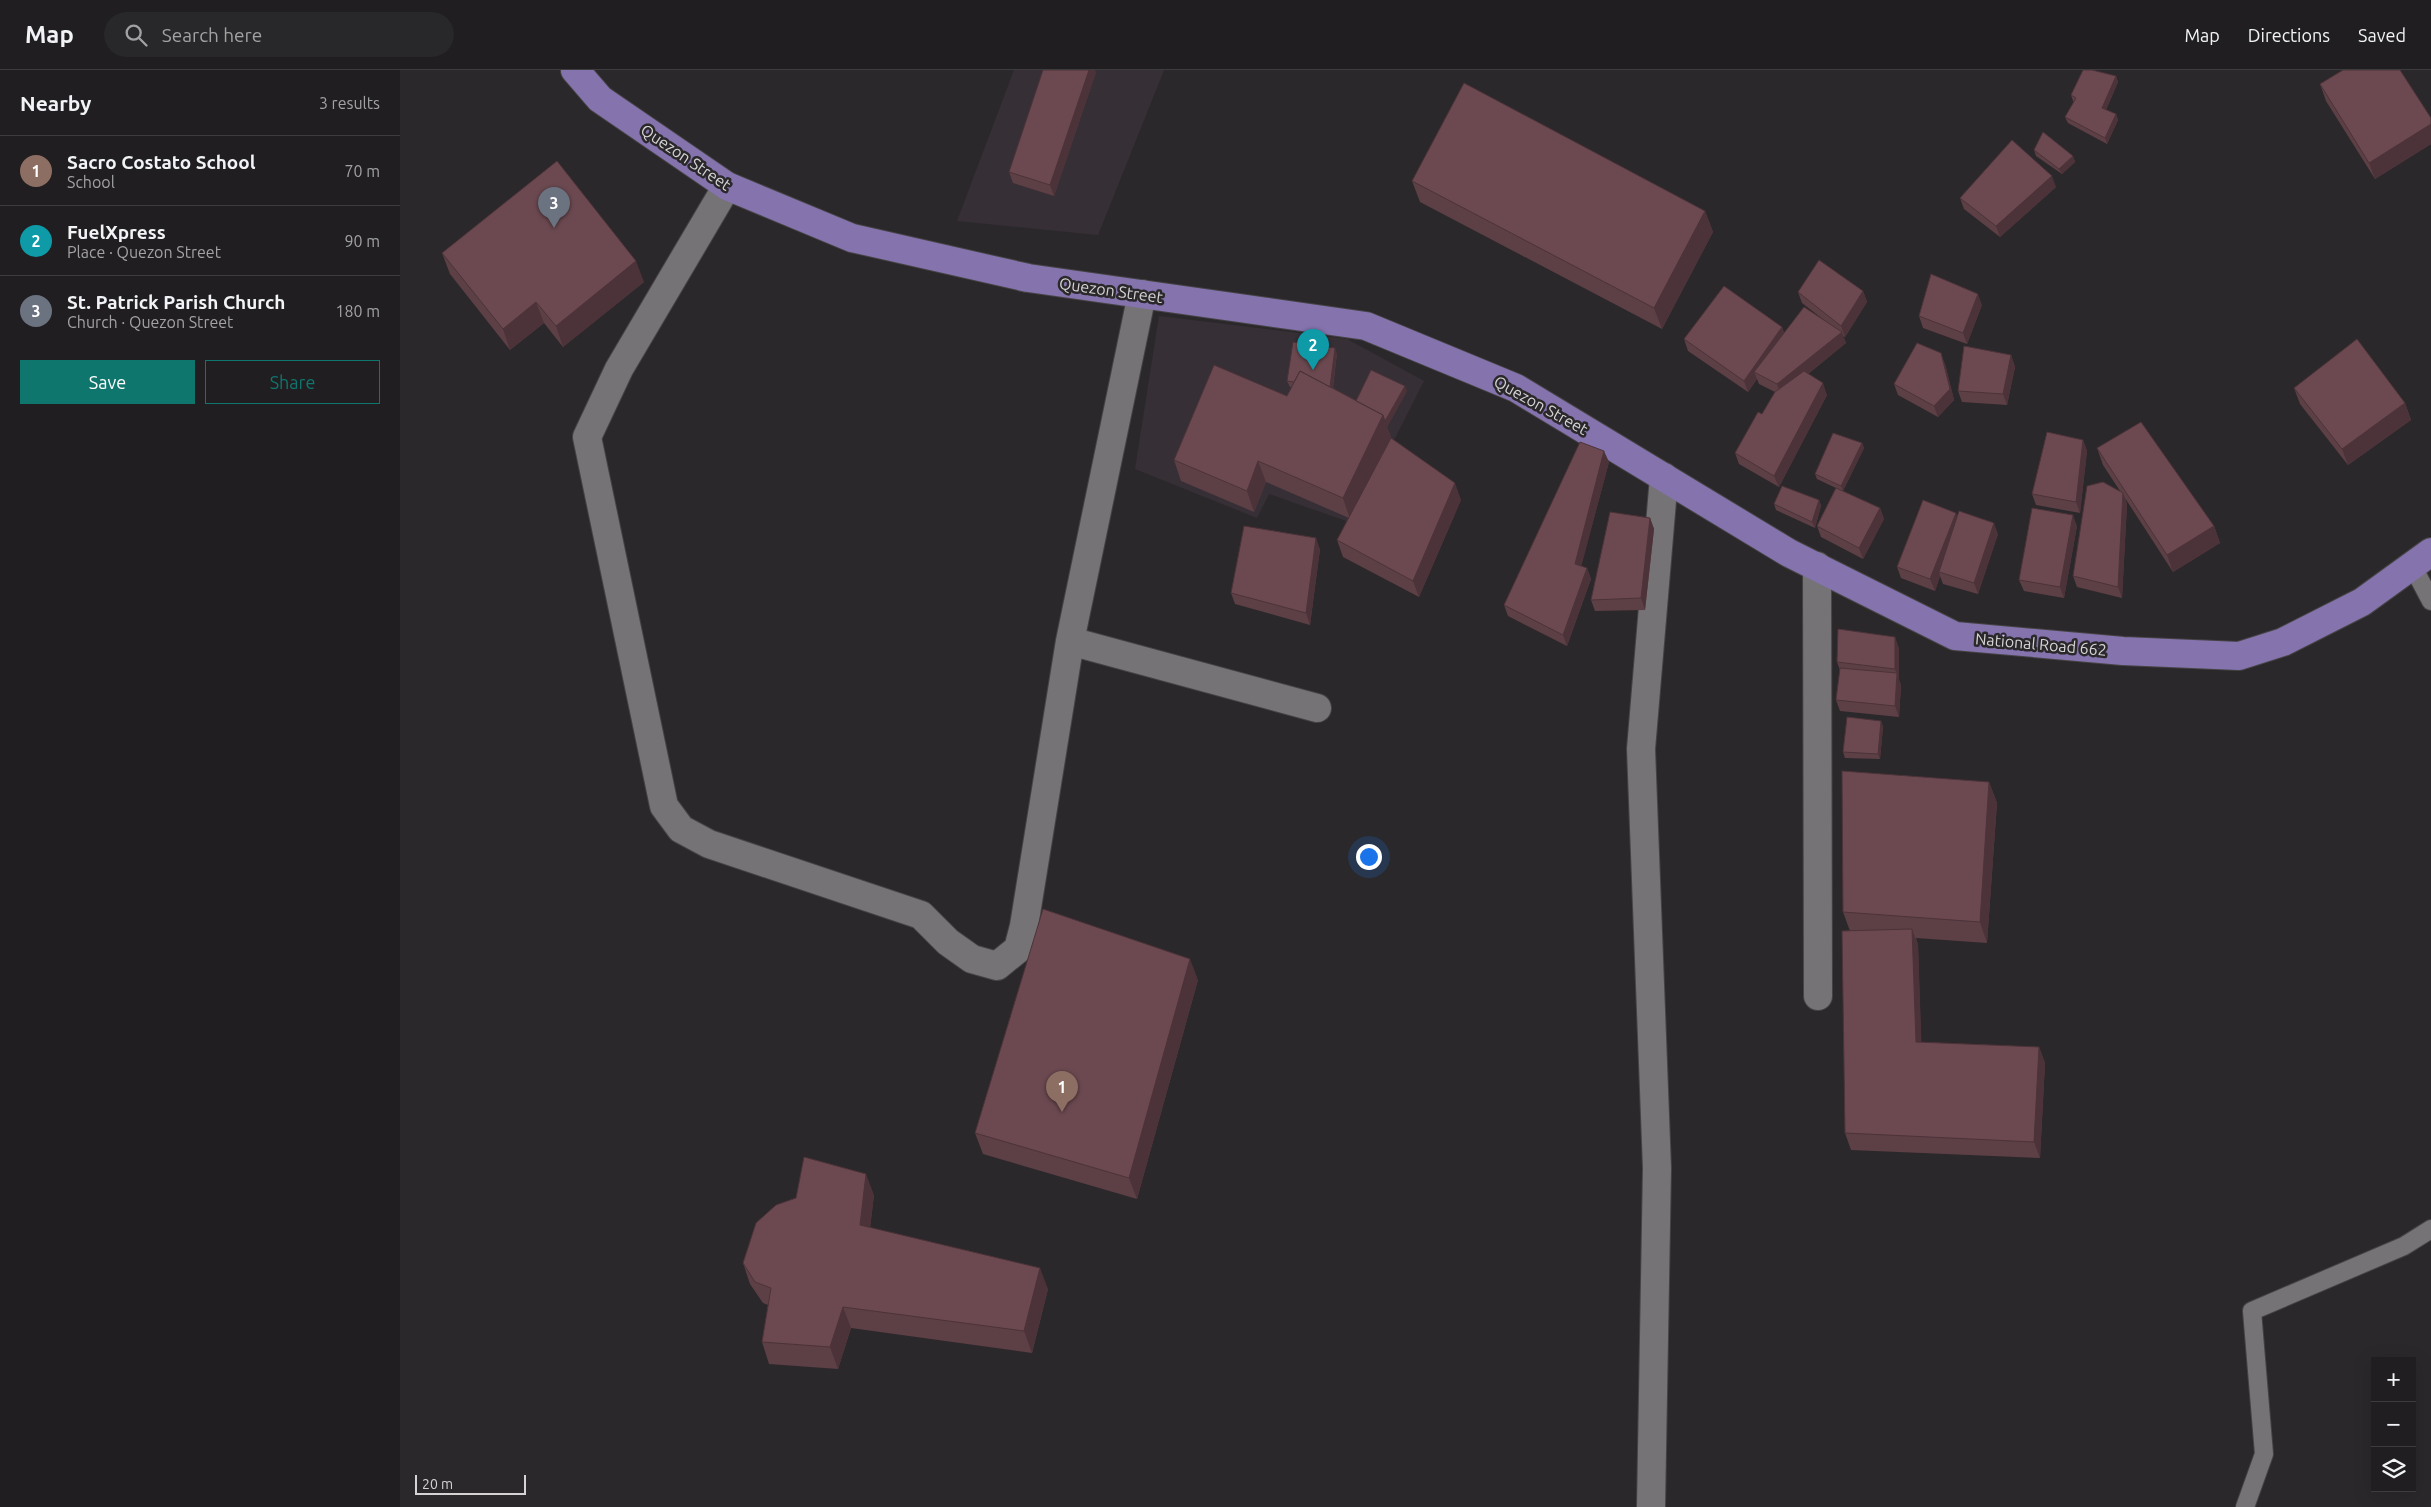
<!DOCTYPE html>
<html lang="en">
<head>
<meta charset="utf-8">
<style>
  body { margin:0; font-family:Ubuntu,sans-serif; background:#282729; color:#f1f3f6 }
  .controls { position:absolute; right:15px; bottom:15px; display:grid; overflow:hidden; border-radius:0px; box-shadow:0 5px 20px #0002 }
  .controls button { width:45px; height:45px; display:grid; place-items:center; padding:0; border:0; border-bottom:1px solid #3d3c3e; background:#201e20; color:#f1f3f6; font:25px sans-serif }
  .scale { position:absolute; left:15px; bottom:12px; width:111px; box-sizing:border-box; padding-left:5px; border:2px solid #d5d3d4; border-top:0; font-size:14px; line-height:18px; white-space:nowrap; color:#d5d3d4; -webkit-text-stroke:4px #2b282b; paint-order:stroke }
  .you { position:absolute; left:968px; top:786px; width:18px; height:18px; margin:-12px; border:4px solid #fff; border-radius:50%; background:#1a73e8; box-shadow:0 0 0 8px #1a73e833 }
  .badge { display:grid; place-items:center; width:32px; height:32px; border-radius:50%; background:#0f766e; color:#fff; font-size:16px; font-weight:700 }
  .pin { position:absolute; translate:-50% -41px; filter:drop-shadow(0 1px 2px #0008) }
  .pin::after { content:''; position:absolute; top:26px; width:18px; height:15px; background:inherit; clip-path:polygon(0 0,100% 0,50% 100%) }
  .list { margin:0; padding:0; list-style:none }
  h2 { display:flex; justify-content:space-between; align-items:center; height:65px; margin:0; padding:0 20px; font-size:21px }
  h2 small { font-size:16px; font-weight:400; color:#a2a2a5 }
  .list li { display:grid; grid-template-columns:32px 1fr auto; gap:15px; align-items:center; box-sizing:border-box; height:70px; padding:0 20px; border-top:1px solid #3d3c3e }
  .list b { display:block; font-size:19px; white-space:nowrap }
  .list p { margin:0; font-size:16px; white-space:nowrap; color:#a2a2a5 }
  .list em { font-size:16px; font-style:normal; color:#a2a2a5 }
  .actions { display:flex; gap:10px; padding:15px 20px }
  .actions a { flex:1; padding:11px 0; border:1px solid #0f766e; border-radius:0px; text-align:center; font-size:18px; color:#0f766e }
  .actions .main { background:#0f766e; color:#fff }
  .icon { flex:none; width:28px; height:28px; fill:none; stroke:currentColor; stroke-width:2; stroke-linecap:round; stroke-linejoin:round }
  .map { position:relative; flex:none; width:2031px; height:1437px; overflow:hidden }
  header { display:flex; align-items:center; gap:30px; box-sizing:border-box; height:70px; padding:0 25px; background:#201e20; border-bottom:1px solid #3d3c3e }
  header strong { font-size:24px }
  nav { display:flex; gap:28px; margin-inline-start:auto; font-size:18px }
  .search { width:350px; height:45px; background:#282729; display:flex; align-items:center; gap:12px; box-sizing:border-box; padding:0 18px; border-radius:28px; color:#a2a2a5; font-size:19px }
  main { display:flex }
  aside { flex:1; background:#201e20 }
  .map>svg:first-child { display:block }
</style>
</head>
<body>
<header>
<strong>Map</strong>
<div class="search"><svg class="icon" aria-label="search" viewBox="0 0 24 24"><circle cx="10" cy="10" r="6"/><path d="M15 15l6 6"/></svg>Search here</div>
<nav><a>Map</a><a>Directions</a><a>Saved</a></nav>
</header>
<main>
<aside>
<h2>Nearby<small>3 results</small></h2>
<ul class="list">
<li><span class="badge" style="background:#8d6e63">1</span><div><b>Sacro Costato School</b><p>School</p></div><em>70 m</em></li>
<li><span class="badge" style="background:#0f9aa8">2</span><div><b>FuelXpress</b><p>Place · Quezon Street</p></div><em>90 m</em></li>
<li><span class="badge" style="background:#6b7280">3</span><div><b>St. Patrick Parish Church</b><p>Church · Quezon Street</p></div><em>180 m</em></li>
</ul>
<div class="actions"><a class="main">Save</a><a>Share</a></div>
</aside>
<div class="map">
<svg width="2031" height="1437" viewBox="0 0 2031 1437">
  <rect width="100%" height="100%" fill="#2b282b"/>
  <path fill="#372f36" d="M614,0H764L698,165L557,151Z
    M759,246L947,269L1024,311L952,453L869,424L857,448L735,399Z"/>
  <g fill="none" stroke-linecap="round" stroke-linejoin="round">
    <defs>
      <path id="service" d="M2012,495L2031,531
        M1845,1437L1864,1384L1852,1241L2004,1176L2031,1159"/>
      <path id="minor" d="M327,116L219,299L187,367L264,736L281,759L309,774L521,845L548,872L572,889L597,896L618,879L624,856L670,571L742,224
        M1417,496L1418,926
        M670,571L917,638
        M1251,1437L1257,1098L1241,679L1264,407"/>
      <path id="primary" d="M175,0L200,29L327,116L452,168L628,208L966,256L1116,318L1389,483L1555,566L1723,581L1839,586L1883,572L1962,532L2031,482"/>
    </defs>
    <use href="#service" stroke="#464345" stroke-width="20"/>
    <use href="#minor" stroke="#464345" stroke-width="30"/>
    <use href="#primary" stroke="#464345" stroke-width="30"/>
    <use href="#service" stroke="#767376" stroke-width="18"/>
    <use href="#minor" stroke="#767376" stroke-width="28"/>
    <use href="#primary" stroke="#8473ad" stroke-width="28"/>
  </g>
  <path fill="#5d3f46" d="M696,2L654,126L613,113L609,102Z
    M1716,6L1718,12L1706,40L1716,44L1718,50L1707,74L1668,53L1665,47L1674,32L1673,31L1671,25Z
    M1920,14L2031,48V74L1975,109L1926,31Z
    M1634,80L1673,86L1675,92L1662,104L1636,86Z
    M1012,111L1305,141L1313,162L1262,259L1020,132Z
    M1656,117L1600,167L1564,139L1560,128Z
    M42,183L244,212L163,277L144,253L110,280L50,204Z
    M1463,221L1467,232L1445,267L1443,266L1446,273L1408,304L1427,325L1379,417L1339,394L1335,383L1362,344L1375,322L1359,314L1357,309L1348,322L1288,281L1284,269L1382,257L1384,263L1424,250L1402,233L1398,222Z
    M1582,235L1567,274L1523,258L1519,246Z
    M937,283L933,318L956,331L1007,321L987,357L991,367L973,402L1061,430L1019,527L943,487L937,470L949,448L866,412L854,442L781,411L774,390L887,326L892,317H890L887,311Z
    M1611,285L1615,297L1607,335L1562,332L1558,321Z
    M1545,294L1554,330L1538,347L1498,325L1494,314Z
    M1894,318L2005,333L2011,350L1948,395L1900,334Z
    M1683,370L1687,381L1680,443L1636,435L1632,424Z
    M1462,373L1464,378L1443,421L1480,438L1484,449L1463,489L1421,467L1417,456L1436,418L1417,409L1415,404Z
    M1697,378L1814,456L1820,473L1773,502L1725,428L1727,434L1722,528L1677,517L1673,506L1720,421L1703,395Z
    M1209,392L1181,496L1187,498L1191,509L1167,576L1108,546L1104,535Z
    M1419,430L1421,436L1415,458L1376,440L1374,434Z
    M1558,446L1598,464L1578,524L1543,514L1540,506L1535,521L1501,508L1497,497Z
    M1250,448L1254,459L1245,540L1195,541L1191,530Z
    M1677,456L1664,528L1624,521L1619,510Z
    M920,479L910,555L835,534L831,523Z
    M1499,578V610L1501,615L1499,647L1440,641L1436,630L1440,600L1437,592Z
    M1481,651L1483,657L1480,689L1445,688L1443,682Z
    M1589,712L1597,733L1587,873L1516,868L1518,875L1521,972L1639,977L1645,993L1640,1088L1451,1080L1445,1063L1450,861L1443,842Z
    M798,910L737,1129L583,1084L575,1063Z
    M474,1125L470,1157L648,1219L632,1283L451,1258L438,1299L369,1294L362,1272L368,1235L363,1233L350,1214L343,1193Z"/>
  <path fill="#4c3339" d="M689,0H695L696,2L654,126L650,115Z
    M1716,6L1718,12L1704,44L1702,38Z
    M1716,44L1718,50L1707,74L1705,68Z
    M2031,54V74L1975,109L1969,93Z
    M1673,86L1675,92L1662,104L1659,99Z
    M1652,106L1656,117L1600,167L1596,156Z
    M1305,141L1313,162L1262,259L1254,238Z
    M236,191L244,212L163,277L156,256Z
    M1463,221L1467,232L1445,267L1441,256Z
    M1578,224L1582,235L1567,274L1563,263Z
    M136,232L144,253L110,280L103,259Z
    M1382,257L1386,268L1354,302L1357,309L1348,322L1344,311Z
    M1442,262L1446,273L1381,325L1377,314Z
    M935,278L937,283L932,323L930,317Z
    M1541,283L1545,294L1554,330L1538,347L1534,336Z
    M1611,285L1615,297L1607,335L1603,324Z
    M1423,313L1427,325L1379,417L1374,406Z
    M1005,316L1007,321L987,357L991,367L950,449L943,428L983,345Z
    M2005,333L2011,350L1948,395L1942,379Z
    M1683,370L1687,381L1680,443L1676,432Z
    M1462,373L1464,378L1443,421L1441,416Z
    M1204,381L1209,392L1179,505L1175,494Z
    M858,391L866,412L854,442L847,421Z
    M1055,413L1061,430L1019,527L1013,511Z
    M1723,423L1727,434L1722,528L1718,517Z
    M1419,430L1421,436L1415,458L1412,452Z
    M1480,438L1484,449L1463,489L1459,478Z
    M1556,443L1560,454L1539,502L1540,506L1535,521L1530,509Z
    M1673,445L1677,456L1664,528L1660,517Z
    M1250,448L1254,459L1245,540L1241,528Z
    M1594,453L1598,464L1578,524L1574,513Z
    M1814,456L1820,473L1773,502L1767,485Z
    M916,468L920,479L910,555L906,543Z
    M1187,498L1191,509L1167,576L1163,565Z
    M1495,567L1499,578V610L1501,615L1499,647L1495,636L1497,604L1495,599Z
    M1481,651L1483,657L1480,689L1478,684Z
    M1589,712L1597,733L1587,873L1580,852Z
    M1512,859L1518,875L1522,988L1516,972Z
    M790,889L798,910L737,1129L729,1108Z
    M1639,977L1645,993L1640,1088L1634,1072Z
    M466,1104L474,1125L468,1176L460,1155Z
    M640,1198L648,1219L632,1283L624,1261Z
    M443,1237L451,1258L438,1299L430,1277Z"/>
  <path fill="#6c4951" stroke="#4c3339" d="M643,0H689L650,115L609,102Z
    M1683,0H1692L1716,6L1702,38L1716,44L1705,68L1665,47L1676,28L1671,25Z
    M1943,0H2000L2031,48V54L1969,93L1920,14Z
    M1064,13L1305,141L1254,238L1012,111Z
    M1643,62L1673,86L1659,99L1634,80Z
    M1612,70L1652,106L1596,156L1560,128Z
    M157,91L236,191L156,256L136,232L103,259L42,183Z
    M1419,190L1463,221L1441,256L1398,222Z
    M1531,204L1578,224L1563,263L1519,246Z
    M1324,216L1382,257L1344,311L1284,269Z
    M1404,237L1442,262L1377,314L1354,302Z
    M1957,269L2005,333L1942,379L1894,318Z
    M893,272L935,278L930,317L900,301L894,312L887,311Z
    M1517,273L1541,283L1550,319L1534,336L1494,314Z
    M1564,276L1611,285L1603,324L1558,321Z
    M814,295L887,326L900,301L983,345L943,428L858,391L847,421L774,390Z
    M971,300L1005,316L985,351L983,345L956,331Z
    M1404,301L1423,313L1374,406L1335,383L1358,342L1362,344L1375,322Z
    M1741,352L1814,456L1767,485L1697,378Z
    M1647,362L1683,370L1676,432L1632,424Z
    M1433,363L1462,373L1441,416L1415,404Z
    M991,368L1055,413L1013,511L937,470Z
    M1180,372L1204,381L1175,494L1187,498L1163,565L1104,535Z
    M1703,412L1723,423L1718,517L1673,506L1687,416Z
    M1382,416L1419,430L1412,452L1374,434Z
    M1436,418L1480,438L1459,478L1417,456Z
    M1523,430L1556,443L1530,509L1497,497Z
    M1632,438L1673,445L1660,517L1619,510Z
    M1559,441L1594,453L1574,513L1539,502Z
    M1210,442L1250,448L1241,528L1191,530Z
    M844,456L916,468L906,543L831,523Z
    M1438,559L1495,567V599L1437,592Z
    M1440,598L1497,603L1495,636L1436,630Z
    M1447,647L1481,651L1478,684L1443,682Z
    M1442,701L1589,712L1580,852L1443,842Z
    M643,839L790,889L729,1108L575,1063Z
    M1512,859L1516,972L1639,977L1634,1072L1445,1063L1442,861Z
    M404,1087L466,1104L460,1155L640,1198L624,1261L443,1237L430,1277L362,1272L371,1218L355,1212L343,1193L356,1153L376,1135L396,1128Z"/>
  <g text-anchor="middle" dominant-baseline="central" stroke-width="5" stroke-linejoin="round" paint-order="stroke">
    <g font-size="16" fill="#d5d3d4" stroke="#2b282b">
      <text transform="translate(286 87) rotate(34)">Quezon Street</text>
      <text transform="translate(711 220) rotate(8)">Quezon Street</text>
      <text transform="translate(1141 335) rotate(29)">Quezon Street</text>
      <text transform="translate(1641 574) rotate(5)">National Road 662</text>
    </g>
  </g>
</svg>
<div class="controls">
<button>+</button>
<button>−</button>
<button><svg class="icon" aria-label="layers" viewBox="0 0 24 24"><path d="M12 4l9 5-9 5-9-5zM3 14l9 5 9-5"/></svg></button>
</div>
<div class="scale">20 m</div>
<div class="you"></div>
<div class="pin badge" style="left:662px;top:1042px;background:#8d6e63">1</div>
<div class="pin badge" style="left:913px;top:300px;background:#0f9aa8">2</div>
<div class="pin badge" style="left:154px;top:158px;background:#6b7280">3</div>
</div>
</main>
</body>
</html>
